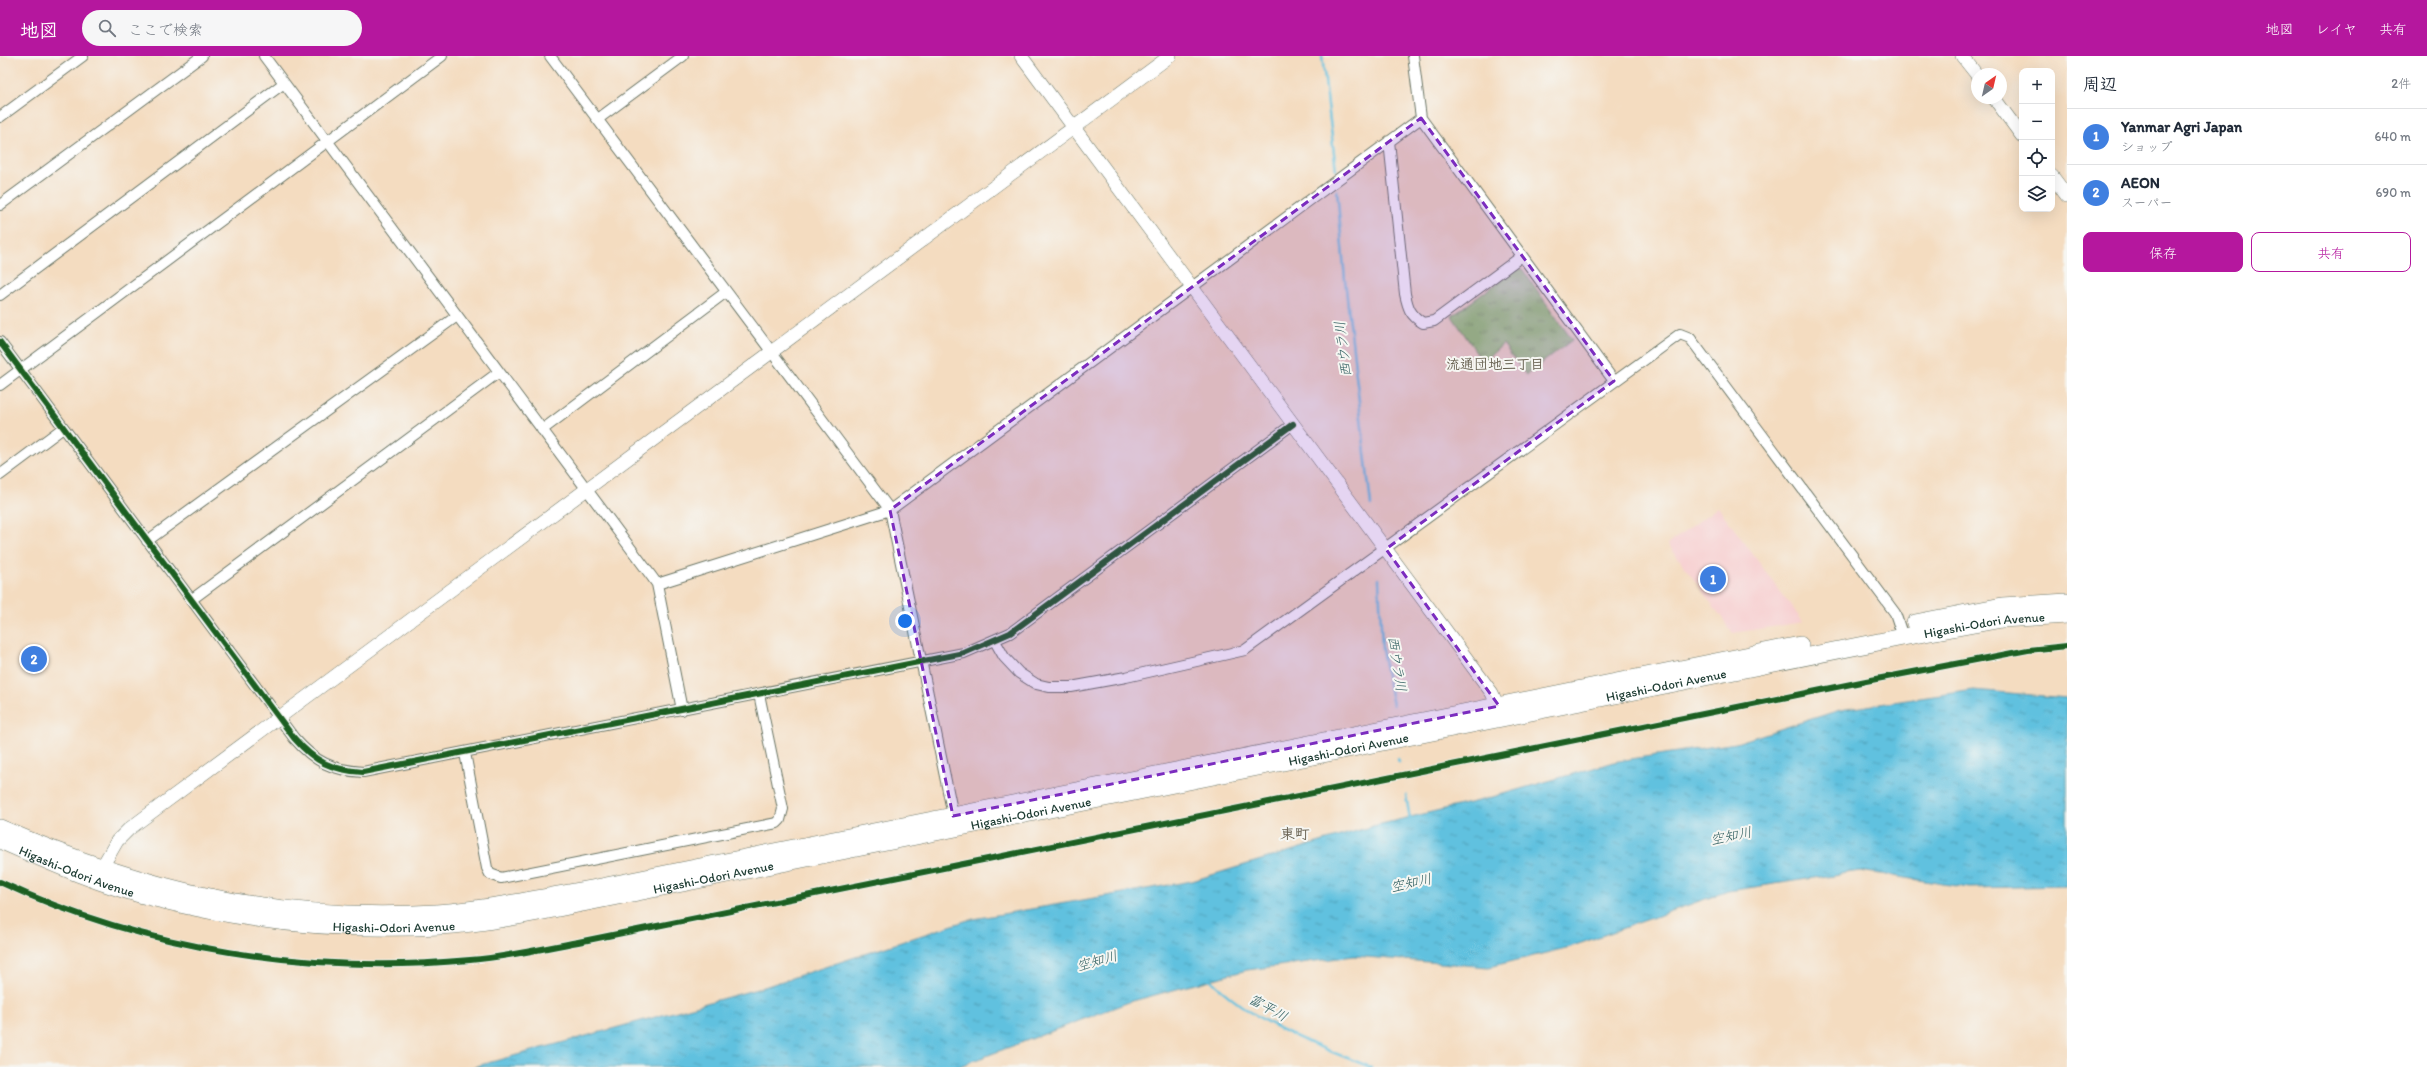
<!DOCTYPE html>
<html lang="ja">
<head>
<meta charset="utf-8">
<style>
  body { margin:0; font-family:Itim,"Klee One",sans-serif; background:#f6f6f7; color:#1f2937 }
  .controls { position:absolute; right:12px; top:12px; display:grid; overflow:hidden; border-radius:8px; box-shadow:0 4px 16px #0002 }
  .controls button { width:36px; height:36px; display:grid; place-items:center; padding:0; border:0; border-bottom:1px solid #e0e1e3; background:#fff; color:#1f2937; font:20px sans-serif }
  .compass { position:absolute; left:1971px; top:12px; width:36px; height:36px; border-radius:50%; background:#fff; box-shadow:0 4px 16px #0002; rotate:34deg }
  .you { position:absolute; left:905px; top:565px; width:14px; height:14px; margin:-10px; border:3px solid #fff; border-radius:50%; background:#1a73e8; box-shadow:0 0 0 6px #1a73e833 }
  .badge { display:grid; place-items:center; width:26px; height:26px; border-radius:50%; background:#b5179e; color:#fff; font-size:13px; font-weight:700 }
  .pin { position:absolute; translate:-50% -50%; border:2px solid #fff; box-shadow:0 1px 4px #0006 }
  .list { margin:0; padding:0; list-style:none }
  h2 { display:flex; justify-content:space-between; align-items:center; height:52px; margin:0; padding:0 16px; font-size:17px }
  h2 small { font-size:13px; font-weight:400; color:#747a83 }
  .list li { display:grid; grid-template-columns:26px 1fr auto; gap:12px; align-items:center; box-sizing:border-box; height:56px; padding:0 16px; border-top:1px solid #e0e1e3 }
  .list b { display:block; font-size:15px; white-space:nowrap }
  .list p { margin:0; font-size:13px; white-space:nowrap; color:#747a83 }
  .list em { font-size:13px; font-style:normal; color:#747a83 }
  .actions { display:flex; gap:8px; padding:12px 16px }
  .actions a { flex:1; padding:9px 0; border:1px solid #b5179e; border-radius:8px; text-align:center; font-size:14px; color:#b5179e }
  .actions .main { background:#b5179e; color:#fff }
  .icon { flex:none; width:22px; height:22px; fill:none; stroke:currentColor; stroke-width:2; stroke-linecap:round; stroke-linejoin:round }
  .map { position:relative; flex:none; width:2067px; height:1011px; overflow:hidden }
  header { display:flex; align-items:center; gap:24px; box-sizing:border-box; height:56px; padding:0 20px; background:#b5179e; color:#fff }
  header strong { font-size:19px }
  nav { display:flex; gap:22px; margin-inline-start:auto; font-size:14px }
  .search { width:280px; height:36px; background:#f6f6f7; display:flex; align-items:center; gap:10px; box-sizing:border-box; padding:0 14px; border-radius:22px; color:#747a83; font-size:15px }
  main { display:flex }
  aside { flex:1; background:#fff }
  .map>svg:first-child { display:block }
</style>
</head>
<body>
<header>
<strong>地図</strong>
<div class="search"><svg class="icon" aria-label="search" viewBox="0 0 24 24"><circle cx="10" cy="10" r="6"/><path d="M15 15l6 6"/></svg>ここで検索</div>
<nav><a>地図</a><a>レイヤ</a><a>共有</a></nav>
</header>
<main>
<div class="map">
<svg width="2067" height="1011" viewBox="0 0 2067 1011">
  <defs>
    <pattern id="park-tufts" width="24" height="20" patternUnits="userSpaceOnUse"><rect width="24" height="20" fill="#9ac977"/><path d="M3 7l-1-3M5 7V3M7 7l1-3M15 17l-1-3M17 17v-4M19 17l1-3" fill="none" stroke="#7da462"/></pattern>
    <pattern id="water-ripples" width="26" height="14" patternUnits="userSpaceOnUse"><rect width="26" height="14" fill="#60c1df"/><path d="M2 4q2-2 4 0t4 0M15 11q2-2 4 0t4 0" fill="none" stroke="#4f9eb6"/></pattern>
  </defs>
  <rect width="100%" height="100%" fill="#f6f6f2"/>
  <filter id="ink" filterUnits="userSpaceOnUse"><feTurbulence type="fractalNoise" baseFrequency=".025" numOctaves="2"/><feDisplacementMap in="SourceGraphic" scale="8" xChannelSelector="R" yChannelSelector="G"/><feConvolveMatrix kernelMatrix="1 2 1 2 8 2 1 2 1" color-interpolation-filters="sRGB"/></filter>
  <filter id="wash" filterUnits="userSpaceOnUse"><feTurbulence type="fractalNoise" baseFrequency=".012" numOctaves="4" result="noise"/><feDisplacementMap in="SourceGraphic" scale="16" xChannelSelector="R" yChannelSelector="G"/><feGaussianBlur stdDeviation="0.9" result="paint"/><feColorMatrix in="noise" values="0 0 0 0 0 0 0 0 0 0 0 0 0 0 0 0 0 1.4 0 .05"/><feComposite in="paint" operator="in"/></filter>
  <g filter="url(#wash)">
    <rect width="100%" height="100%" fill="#f4dcc0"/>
    <path fill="#f7cfd0" d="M1718,451L1803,566L1733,577L1668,488Z"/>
    <path fill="url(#park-tufts)" stroke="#5c8356" d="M1522,213L1572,284L1526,319L1503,288L1483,306L1452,260L1515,214Z"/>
    <path fill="url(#water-ripples)" stroke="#407f8a" d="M1974,634L2067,642V830L1969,832L1860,815L1728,835L1570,891L1489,911L1354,900L1247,914L1129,946L957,1011H473L761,932L968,864L1192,825L1373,770L1482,744L1618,705L1736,687L1840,654Z"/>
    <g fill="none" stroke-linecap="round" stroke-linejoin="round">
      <path stroke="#60c1df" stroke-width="2.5" d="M1322,0L1336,114
        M1337,134L1345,224L1371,449
        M1379,523L1382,594L1393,649
        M1398,703L1399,706
        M1406,739L1410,764
        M1209,922C1252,967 1313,989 1371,1011"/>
    </g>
  </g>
  <g filter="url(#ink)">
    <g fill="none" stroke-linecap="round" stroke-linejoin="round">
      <defs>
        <path id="minor" d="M264,0L652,521L657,528L682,654
          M550,0L890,454L954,764
          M1413,0L1421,62L1614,325
          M0,61L83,0
          M598,63L683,0
          M1389,85L1405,238C1408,252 1410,259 1423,267L1434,265L1522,200
          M0,149L202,0
          M0,239L284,27
          M0,286L294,682C315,706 331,714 363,716L964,597L1010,577L1293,368
          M0,329L442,0
          M542,374L726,236
          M0,419L63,372
          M147,485L457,260
          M657,528L890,454L1421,62
          M191,544L499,316
          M995,585L1004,601L1019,617L1036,628L1049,631H1071L1126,621L1245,594L1680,278L1690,282L1895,557L1903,581
          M465,697L487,812L490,818L501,822L777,767L780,764L783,753L759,638"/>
        <path id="tertiary" d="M1021,0L1492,637L1501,658
          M1962,0L1977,19
          M1994,42L2022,80
          M2052,120L2067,140
          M98,818L117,785L129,773L1170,0"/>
        <g id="trunk">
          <path d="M1915,567L2002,550L2067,546"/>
          <path d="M0,772C143,834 278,867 436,857C490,853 543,842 596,832L1800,589"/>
          <path id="s1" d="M0,784C52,807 104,830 159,843C250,866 345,875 440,870C492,867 546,854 598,844L1903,581L2002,563L2067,559"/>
        </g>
      </defs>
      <use href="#minor" stroke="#6a7565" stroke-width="12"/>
      <use href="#tertiary" stroke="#6a7565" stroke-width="14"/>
      <use href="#trunk" stroke="#6a7565" stroke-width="18"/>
      <use href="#minor" stroke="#fff" stroke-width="10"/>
      <use href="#tertiary" stroke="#fff" stroke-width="13"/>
      <use href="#trunk" stroke="#fff" stroke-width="17"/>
      <defs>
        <path id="cycleway" d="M0,286L294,682C315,706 331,714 363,716L964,597L1010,577L1293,368
          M0,826C145,894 311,919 470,904C508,901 546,892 583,885L1866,625L2028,594L2067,590"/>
      </defs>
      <use href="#cycleway" stroke="#f6f6f2" stroke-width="8"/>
      <use href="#cycleway" stroke="#1b5e20" stroke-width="6"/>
    </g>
  </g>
  <path fill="#7b2cbf" fill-opacity="0.2" stroke="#7b2cbf" stroke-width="3" stroke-dasharray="8 5" stroke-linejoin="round" d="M1421,62L1614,325L1386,493L1499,650L953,760L890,454Z"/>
  <g text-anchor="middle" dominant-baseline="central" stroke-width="4" stroke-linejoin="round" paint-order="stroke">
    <g font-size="13" fill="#1f3d34" stroke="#f6f6f2">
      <text stroke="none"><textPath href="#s1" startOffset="2027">Higashi-Odori Avenue</textPath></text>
      <text stroke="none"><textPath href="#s1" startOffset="1703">Higashi-Odori Avenue</textPath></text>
      <text stroke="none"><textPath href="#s1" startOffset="1379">Higashi-Odori Avenue</textPath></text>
      <text stroke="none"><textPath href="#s1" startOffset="1055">Higashi-Odori Avenue</textPath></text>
      <text stroke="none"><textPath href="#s1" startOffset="83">Higashi-Odori Avenue</textPath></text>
      <text stroke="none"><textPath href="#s1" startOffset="731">Higashi-Odori Avenue</textPath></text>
      <text stroke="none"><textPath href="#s1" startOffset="407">Higashi-Odori Avenue</textPath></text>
    </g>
    <g font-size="14" font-style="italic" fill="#2f5e5f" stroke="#f6f6f2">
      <text transform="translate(1343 293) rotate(-97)">西ウラ川</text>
      <text transform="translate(1397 608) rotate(81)">西ウラ川</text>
      <text transform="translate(1731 780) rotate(-11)">空知川</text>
      <text transform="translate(1411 827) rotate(-12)">空知川</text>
      <text transform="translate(1097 905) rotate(-16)">空知川</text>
      <text transform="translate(1268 952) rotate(29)">富平川</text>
    </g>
    <g font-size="14" font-weight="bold" fill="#696252" stroke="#f6f6f2">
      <text x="1495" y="308">流通団地三丁目</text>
    </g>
    <g font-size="15" font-weight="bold" fill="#696252" stroke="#f6f6f2">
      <text x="1295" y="778">東町</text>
    </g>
  </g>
</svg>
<div class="controls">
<button>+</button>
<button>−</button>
<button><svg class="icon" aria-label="locate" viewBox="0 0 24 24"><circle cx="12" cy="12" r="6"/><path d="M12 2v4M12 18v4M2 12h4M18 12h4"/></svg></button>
<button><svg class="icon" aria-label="layers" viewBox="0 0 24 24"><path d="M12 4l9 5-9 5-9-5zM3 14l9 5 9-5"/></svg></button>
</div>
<svg class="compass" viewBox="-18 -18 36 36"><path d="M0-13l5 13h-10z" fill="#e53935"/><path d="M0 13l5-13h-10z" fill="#747a83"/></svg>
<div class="you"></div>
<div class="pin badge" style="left:1713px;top:523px;background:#3f7fe0">1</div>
<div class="pin badge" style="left:34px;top:603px;background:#3f7fe0">2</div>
</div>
<aside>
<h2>周辺<small>2件</small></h2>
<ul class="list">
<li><span class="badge" style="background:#3f7fe0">1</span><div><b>Yanmar Agri Japan</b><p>ショップ</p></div><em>640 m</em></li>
<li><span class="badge" style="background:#3f7fe0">2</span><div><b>AEON</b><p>スーパー</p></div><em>690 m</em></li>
</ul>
<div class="actions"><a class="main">保存</a><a>共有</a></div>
</aside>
</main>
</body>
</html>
